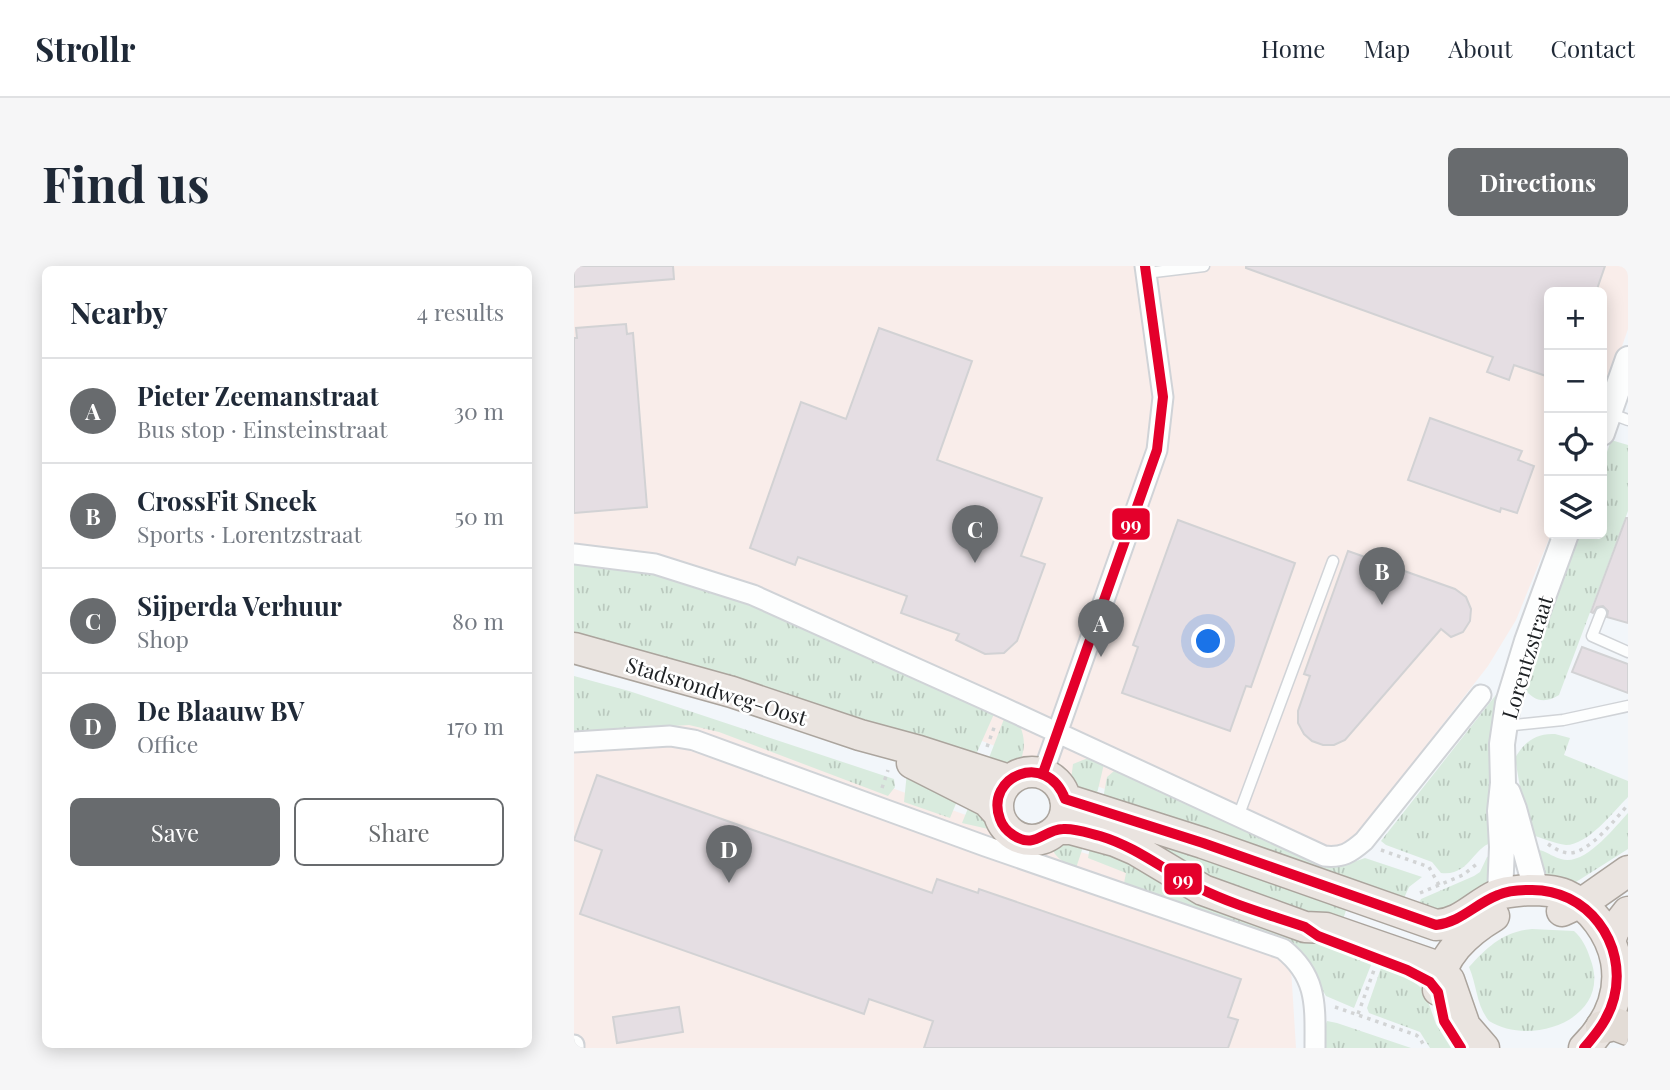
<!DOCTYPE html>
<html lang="en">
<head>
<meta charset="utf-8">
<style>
  body { margin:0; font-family:"Playfair Display",serif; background:#f6f6f7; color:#1f2937 }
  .controls { position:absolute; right:21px; top:21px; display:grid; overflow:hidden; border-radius:10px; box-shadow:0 4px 18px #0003 }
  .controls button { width:63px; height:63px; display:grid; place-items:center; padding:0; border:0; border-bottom:2px solid #e0e1e3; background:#fff; color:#1f2937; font:35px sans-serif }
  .you { position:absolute; left:635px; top:376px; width:24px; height:24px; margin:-18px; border:5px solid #fff; border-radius:50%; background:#1a73e8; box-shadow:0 0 0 10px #1a73e833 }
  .badge { display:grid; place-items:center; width:46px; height:46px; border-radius:50%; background:#686b6e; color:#fff; font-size:23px; font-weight:700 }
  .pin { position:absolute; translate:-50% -58px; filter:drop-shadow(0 2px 4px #0008) }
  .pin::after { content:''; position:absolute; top:37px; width:24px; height:21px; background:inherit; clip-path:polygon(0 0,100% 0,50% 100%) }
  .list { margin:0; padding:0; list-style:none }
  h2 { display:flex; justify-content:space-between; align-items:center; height:91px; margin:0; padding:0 28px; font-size:30px }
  h2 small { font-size:23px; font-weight:400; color:#747a83 }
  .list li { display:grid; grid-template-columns:46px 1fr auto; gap:21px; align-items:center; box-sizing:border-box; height:105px; padding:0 28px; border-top:2px solid #e0e1e3 }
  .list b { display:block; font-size:26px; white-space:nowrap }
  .list p { margin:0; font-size:23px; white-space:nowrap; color:#747a83 }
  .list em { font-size:23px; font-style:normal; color:#747a83 }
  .actions { display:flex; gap:14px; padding:21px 28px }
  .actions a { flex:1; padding:16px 0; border:2px solid #686b6e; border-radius:10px; text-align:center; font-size:24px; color:#686b6e }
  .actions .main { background:#686b6e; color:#fff }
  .icon { flex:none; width:38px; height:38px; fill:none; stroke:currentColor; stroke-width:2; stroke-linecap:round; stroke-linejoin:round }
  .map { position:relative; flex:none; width:1054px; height:782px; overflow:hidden; border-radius:10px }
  header { display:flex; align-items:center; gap:42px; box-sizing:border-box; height:98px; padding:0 35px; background:#fff; border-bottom:2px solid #e0e1e3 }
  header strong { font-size:33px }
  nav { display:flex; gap:38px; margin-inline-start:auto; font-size:24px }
  .intro { display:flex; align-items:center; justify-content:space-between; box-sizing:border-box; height:168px; padding:0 42px }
  h1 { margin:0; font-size:49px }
  .button { padding:18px 32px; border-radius:10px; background:#686b6e; color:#fff; font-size:24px; font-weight:700 }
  main { display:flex; gap:42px; padding:0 42px }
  aside { flex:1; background:#fff; border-radius:10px; box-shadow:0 4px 18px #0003 }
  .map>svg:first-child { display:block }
</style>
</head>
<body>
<header>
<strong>Strollr</strong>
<nav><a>Home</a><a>Map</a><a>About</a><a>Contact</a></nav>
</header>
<div class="intro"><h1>Find us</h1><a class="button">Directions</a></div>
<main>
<aside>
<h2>Nearby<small>4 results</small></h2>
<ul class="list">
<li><span class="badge">A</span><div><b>Pieter Zeemanstraat</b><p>Bus stop · Einsteinstraat</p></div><em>30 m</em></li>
<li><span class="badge">B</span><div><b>CrossFit Sneek</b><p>Sports · Lorentzstraat</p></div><em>50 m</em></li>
<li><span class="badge">C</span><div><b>Sijperda Verhuur</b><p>Shop</p></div><em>80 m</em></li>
<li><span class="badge">D</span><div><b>De Blaauw BV</b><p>Office</p></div><em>170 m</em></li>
</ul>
<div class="actions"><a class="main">Save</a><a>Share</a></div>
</aside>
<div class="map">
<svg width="1054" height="782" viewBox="0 0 1054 782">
  <defs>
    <pattern id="grass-tufts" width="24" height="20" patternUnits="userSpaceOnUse" patternTransform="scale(1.75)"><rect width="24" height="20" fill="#d9ebde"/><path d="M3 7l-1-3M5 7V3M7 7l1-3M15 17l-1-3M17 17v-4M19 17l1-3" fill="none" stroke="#bac9be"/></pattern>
  </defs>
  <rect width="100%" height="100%" fill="#f2f6fa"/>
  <path fill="#f9edea" d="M0,0H1054V63L1028,138V26H975L977,268L942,354L914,400L753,607L541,527L29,327L0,322Z
    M0,425L135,455L400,552L431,579L458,588L472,585L483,579L547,598L715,670L722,782H0Z"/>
  <path fill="url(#grass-tufts)" d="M1037,174L1054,179V245L985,429C971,438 959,435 950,422L1004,268H1028V201Z
    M0,297L90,309L129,322L181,341L420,448L400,493L173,418L0,367Z
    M0,410L55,425L320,513L321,521L314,530L145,466L115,459L0,466Z
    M925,425L921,576C900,578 896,611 867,607L858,596L812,579L807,575Z
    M430,453L446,460C451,472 451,481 447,494L433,500L413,497Z
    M981,468L996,472L990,489L1054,515V531C1039,546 1014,579 992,579C981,578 966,571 954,568L941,492C950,476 962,467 981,468Z
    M514,492L530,498L521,536L508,530L497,514L499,498Z
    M540,505L676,566L753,597L768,600L791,592L848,611L835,621L826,641L528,538L533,511Z
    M333,506L386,528L376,552L330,536Z
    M397,535L423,565L388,557Z
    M1054,547V583L1002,616L994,618L972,613L956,583C971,583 974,589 987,593C1010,601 1040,562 1054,547Z
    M541,557L774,638L767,660L622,610Z
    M512,572L502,602C490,596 481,593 477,579Z
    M517,576L799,694L780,742L752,730C740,709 735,695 715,678L619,641L550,617L552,607L514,592Z
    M921,588L916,619L877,648L844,640L847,633L900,610L906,606L913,591Z
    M958,663L1000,665C1008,672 1013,682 1016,692C1040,752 958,782 915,755C902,739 903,719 895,701C913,681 930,665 958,663Z
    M807,702L836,713L850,724L862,758L877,782H856L846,766L795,747L793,742Z
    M753,755L763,757L837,782H747V771Z"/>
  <path fill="#e5dee3" stroke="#d2d2d4" stroke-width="2" d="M0,0H99L100,13L0,21Z
    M672,0H1031L1022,26H975V111L940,99L935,114L913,106L919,91L672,2Z
    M52,58L53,68L59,67L73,241L0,247V72H3L2,62Z
    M305,62L398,95L363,194L468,232L447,290L471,298L443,375L430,387L411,388L382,374L385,368L327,347L333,330L224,291L221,299L176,282L227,136L272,153Z
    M856,152L948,185L944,194L960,200L943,247L927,242L926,246L834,214Z
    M1052,252H1054V357L1033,351L1034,345L1029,340L1023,341L1019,347L1017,346Z
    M604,254L721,297L677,421L672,420L656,465L548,427L564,381L559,379Z
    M774,285L881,323L892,331L897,343L896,355L889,366L877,371L867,363L771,474L760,479H749L738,475L730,468L724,457V445L736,410L730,408Z
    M1008,381L1054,398V427L998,406Z
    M23,509L358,627L363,613L404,627L405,623L667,713L654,751L664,754L654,782H350L359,755L295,733L290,748L6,648L28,584L0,574Z
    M105,741L109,766L43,777L39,751Z"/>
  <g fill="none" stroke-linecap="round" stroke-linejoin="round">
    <defs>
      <path id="service" d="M572,7L630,0
        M1035,147L1054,154
        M1027,347L1018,370L1054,386
        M931,460L989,454L1054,440
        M664,551L759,295"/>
      <path id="minor" d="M0,288L81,298L179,329L428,441L750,590C769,592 776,587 790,575L907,429
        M0,476L96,470L120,474L411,580L709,683C744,711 741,740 741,782
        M469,507L583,184L589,131L571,0
        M0,779V782"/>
      <path id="tertiary" d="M1028,167L1054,93
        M934,527L940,543L960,616L967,624
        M926,628L928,581L926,545L929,517L928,478L934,437L953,375L992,268"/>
      <path id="primary" d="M0,382L158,426L286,469L345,485L435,514
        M338,497L413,535L423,546
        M424 540a34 34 0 1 1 68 0a34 34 0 1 1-68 0Z
        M491,533L629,577L862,659C887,658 901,639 923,629C933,625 945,625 955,624C967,624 980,624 992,629C1017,640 1037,668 1042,695C1048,729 1034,758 1010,782
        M483,563H497L541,575L562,584L629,624L731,661L752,662L859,699L875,714L891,760L910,782
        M988,645L1014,633L1054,605
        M1036,675L1040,664L1054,646
        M864,724C865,691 893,666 920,650"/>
      <path id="trunk" d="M1028,761L1041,758L1054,763"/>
    </defs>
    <use href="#service" stroke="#d0d3d7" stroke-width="13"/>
    <use href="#minor" stroke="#d0d3d7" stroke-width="23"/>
    <use href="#tertiary" stroke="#d0d3d7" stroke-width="28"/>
    <use href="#primary" stroke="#aba49d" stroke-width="33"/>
    <use href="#trunk" stroke="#aba49d" stroke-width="35"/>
    <path stroke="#d2d4d5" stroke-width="3.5" stroke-dasharray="3.5 5" stroke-linecap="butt" d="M413,481L421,459
      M308,522L314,504
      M974,578C980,582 986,586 994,587C1015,588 1041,553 1054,539
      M807,584L855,601L865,619
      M846,627L889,609L904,597
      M761,741L842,769L846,772L851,782
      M784,748L800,704"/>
    <use href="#service" stroke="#fdfefe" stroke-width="10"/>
    <use href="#minor" stroke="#fdfefe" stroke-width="19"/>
    <use href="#tertiary" stroke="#fdfefe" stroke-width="24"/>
    <use href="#primary" stroke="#eae4e0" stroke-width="30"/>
    <use href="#trunk" stroke="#e3dcd6" stroke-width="32"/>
    <defs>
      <path id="bus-1" d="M469,507L583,184L589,131L571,0
        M887,782L870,755L864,726L856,716L833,704L744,670L731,661C696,649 659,639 625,622C591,605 563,581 526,570C514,567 501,562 489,563C468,564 462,584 439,569C433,565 428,559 426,553C410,510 473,484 491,533L629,577L862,659C887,656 901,638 924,629C933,625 945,624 955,624C1013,622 1054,677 1040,732C1035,752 1023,767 1010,782"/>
    </defs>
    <use href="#bus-1" stroke="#fff" stroke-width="16"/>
    <use href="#bus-1" stroke="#e4002b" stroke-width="10"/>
  </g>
  <g text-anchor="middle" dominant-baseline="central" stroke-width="5" stroke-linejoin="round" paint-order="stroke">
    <g font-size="21" fill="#1d2023" stroke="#fff">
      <text transform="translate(952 391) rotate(-73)">Lorentzstraat</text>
      <text transform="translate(143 424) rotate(17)">Stadsrondweg-Oost</text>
    </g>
  </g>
  <g stroke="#fff" stroke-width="2.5">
    <rect x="537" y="241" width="40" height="34" rx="7" fill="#e4002b"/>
    <rect x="589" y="596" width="40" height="34" rx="7" fill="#e4002b"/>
  </g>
  <g font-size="19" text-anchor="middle" font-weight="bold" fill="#fff">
    <text x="557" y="265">99</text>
    <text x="609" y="620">99</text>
  </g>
</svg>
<div class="controls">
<button>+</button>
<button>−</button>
<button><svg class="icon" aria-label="locate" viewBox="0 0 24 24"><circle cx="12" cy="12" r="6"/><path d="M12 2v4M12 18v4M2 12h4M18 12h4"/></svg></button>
<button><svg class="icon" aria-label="layers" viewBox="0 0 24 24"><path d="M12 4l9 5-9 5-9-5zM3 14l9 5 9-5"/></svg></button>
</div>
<div class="you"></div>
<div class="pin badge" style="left:527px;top:391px">A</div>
<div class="pin badge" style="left:808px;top:339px">B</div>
<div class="pin badge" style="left:401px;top:297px">C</div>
<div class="pin badge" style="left:155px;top:617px">D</div>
</div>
</main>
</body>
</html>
